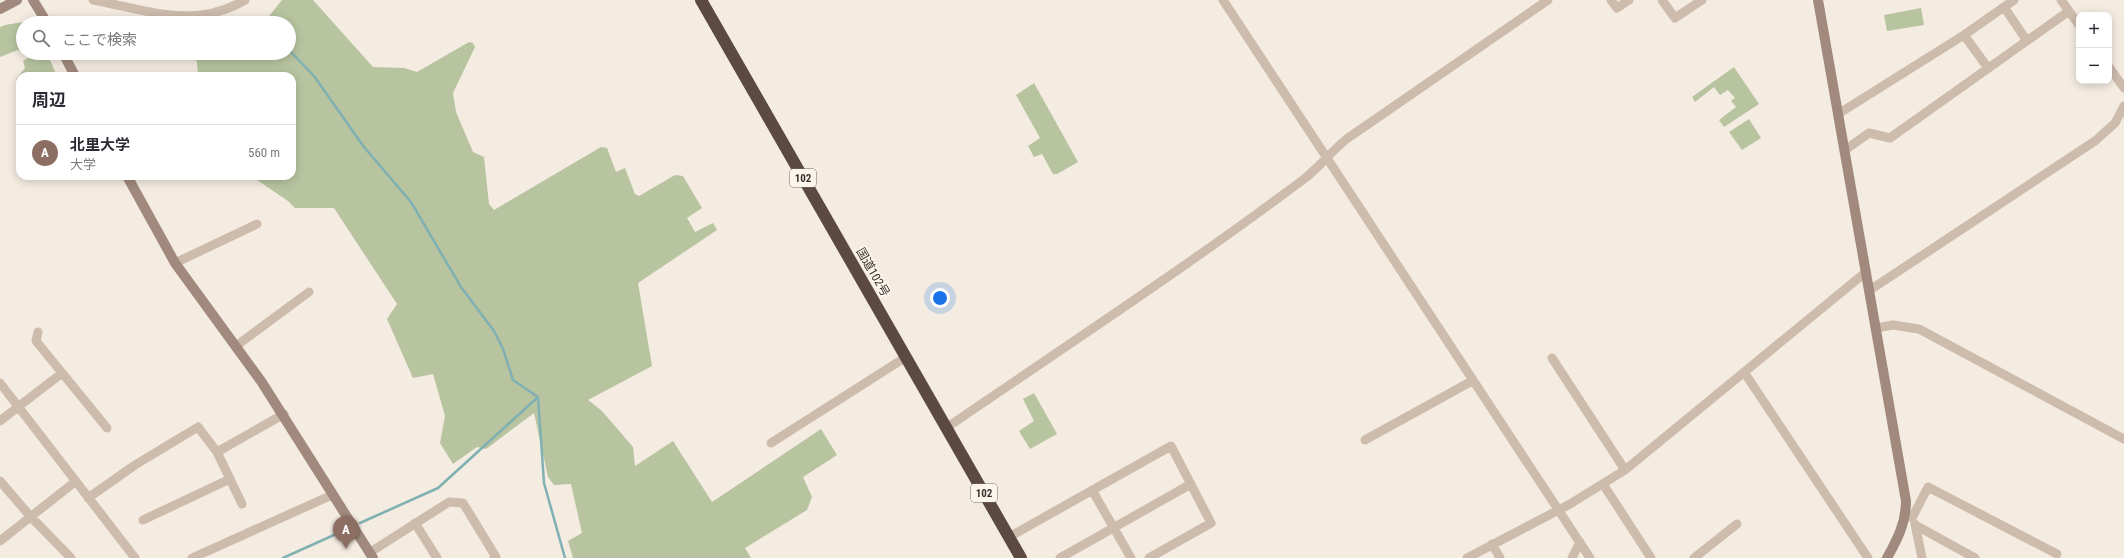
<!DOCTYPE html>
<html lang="ja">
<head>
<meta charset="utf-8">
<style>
  body { margin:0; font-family:"Roboto Condensed","Noto Sans JP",sans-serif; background:#f2f2f3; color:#2b2b33 }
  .controls { position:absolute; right:12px; top:12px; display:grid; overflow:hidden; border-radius:8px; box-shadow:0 2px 10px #0003 }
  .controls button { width:36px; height:36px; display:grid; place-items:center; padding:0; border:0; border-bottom:1px solid #e1e1e2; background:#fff; color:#2b2b33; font:20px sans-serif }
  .you { position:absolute; left:940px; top:298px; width:14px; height:14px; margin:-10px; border:3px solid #fff; border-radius:50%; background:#1a73e8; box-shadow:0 0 0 6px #1a73e833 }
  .badge { display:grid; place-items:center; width:26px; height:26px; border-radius:50%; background:#1f5a5e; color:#fff; font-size:13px; font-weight:700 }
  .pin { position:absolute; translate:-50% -33px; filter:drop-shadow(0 1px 2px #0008) }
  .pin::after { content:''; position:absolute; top:21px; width:14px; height:12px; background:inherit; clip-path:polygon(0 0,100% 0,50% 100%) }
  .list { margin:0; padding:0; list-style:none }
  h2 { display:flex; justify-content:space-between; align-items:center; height:52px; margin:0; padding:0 16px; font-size:17px }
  h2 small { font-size:13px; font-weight:400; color:#7c7c81 }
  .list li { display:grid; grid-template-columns:26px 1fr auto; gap:12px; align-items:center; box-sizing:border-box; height:56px; padding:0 16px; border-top:1px solid #e1e1e2 }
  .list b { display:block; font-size:15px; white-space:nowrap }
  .list p { margin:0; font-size:13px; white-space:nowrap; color:#7c7c81 }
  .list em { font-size:13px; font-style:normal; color:#7c7c81 }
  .icon { flex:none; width:22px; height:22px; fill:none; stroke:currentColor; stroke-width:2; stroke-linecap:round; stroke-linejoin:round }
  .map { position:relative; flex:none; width:2124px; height:558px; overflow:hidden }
  .search { position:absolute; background:#fff; box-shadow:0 2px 10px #0003; left:16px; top:16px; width:280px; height:44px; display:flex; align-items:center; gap:10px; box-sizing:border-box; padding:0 14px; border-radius:22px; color:#7c7c81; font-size:15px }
  .panel { position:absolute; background:#fff; box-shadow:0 2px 10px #0003; left:16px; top:72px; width:280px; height:108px; border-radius:12px }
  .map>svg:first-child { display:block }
</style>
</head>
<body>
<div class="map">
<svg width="2124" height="558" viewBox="0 0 2124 558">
  <rect width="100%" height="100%" fill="#f4ebe1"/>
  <path fill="#b8c4a0" d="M282,0H313L373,67L404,68L417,72L469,42L473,43L475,47L453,93L456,112L473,152L484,157L489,204L494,210L601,147L607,148L616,172L625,168L635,194L639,196L675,175L683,176L702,208L687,218L695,232L713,223L717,230L638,283L652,366L588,400L602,411L633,447L635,466L673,441L712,502L821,429L837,455L803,477L812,497L807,510L745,548L751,558H573L568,541L582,533L571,484L554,485L548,477L534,413L486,449L477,447L453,464L440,443L445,416L433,374L413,378L387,319L397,304L334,208H295L288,201L251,176H292V76H198L197,62L193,53H289V23H257L269,16Z
    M1921,8L1924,25L1887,31L1884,15Z
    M35,20L37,23H23V51L18,50L0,57V27L5,25Z
    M36,53H47L57,76H20V84L16,79L25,68L23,61Z
    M1734,67L1759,104L1724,127L1719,120L1736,107L1731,101L1735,98L1728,90L1720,95L1714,87L1695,102L1692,97Z
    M1034,83L1078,162L1057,174H1053L1042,154L1034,157L1028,146L1040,138L1016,95Z
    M1749,119L1761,138L1742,150L1729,132Z
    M1034,393L1057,434L1030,449L1019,431L1034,421L1023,399Z"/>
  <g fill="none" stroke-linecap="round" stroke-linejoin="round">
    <path stroke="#7fb0b2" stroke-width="2.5" d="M265,22L266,23
      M289,50L314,76L364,147L411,202L461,287L494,331L503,349L513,380L538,397L544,483L565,558
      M360,523L438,488L538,397
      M283,558L345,530"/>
    <path stroke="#cdbbac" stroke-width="9" d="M93,0C147,10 194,30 245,0
      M1223,0L1590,558
      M1611,0L1617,8L1629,0
      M1662,0L1675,18L1702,0
      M2061,0L2069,11
      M2004,7L2027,41
      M1964,35L1988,68
      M2109,67L2124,88
      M1838,114L1964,35L2014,0
      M1845,150L1869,133L1890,138L2069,11L2079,25
      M175,263L257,224
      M1870,290L2095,141L2115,123L2124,106
      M1876,328L1893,325L1919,329L2124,439
      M38,332L36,341L107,428
      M236,346L309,292
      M1552,358L1625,470
      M1744,372L1868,558
      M0,383L135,558
      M0,421L62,373
      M946,428C1066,346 1188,266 1304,179C1320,167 1332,150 1348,138L1548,0
      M1365,440L1472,381
      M771,443L906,357
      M217,452L242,504
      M0,481L30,516L71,558
      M1603,484L1651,558
      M1092,490L1131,558
      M88,498L135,465L198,427L217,452L284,414
      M1912,518L1928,487L2057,554
      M143,520L230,479
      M415,523L437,558
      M1915,524L1922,558
      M1917,526L1975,558
      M1009,537L1171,446L1211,523L1149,558
      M0,541L76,481
      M1492,544L1500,558
      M369,553L449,502L463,503L496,557L494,558
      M192,558L332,495
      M1060,558L1191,484
      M1467,558L1570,504L1625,470L1866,272
      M1572,558L1580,542
      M1694,558L1737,524"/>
    <path stroke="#a18a7d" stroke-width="10" d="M33,0L47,23
      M1818,0L1906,501C1906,523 1897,540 1887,558
      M0,9L17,0
      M63,53L75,76
      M127,176L175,263L261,381L373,558"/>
    <path stroke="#5c4a42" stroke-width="12" d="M701,0L1021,558"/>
  </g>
  <g text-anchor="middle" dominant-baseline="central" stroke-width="4" stroke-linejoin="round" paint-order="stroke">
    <g fill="#fbf5ee" stroke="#756b66" stroke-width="1">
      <rect x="790" y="169" width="26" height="18" rx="3"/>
      <rect x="971" y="484" width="26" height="18" rx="3"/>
    </g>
    <g font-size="11" font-weight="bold" fill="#3b302b">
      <text x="803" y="178">102</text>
      <text x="984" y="493">102</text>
    </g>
    <g font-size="12" fill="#3b302b" stroke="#fbf5ee">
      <text transform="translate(873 272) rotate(60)">国道102号</text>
    </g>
  </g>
</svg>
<div class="controls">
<button>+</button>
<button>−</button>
</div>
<div class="you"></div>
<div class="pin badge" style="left:346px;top:549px;background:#8d6e63">A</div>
<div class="search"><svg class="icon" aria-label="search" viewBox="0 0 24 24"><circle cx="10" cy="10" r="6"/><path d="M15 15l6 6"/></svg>ここで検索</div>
<section class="panel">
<h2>周辺<small></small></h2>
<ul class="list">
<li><span class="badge" style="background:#8d6e63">A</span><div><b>北里大学</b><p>大学</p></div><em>560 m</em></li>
</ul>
</section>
</div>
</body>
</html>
